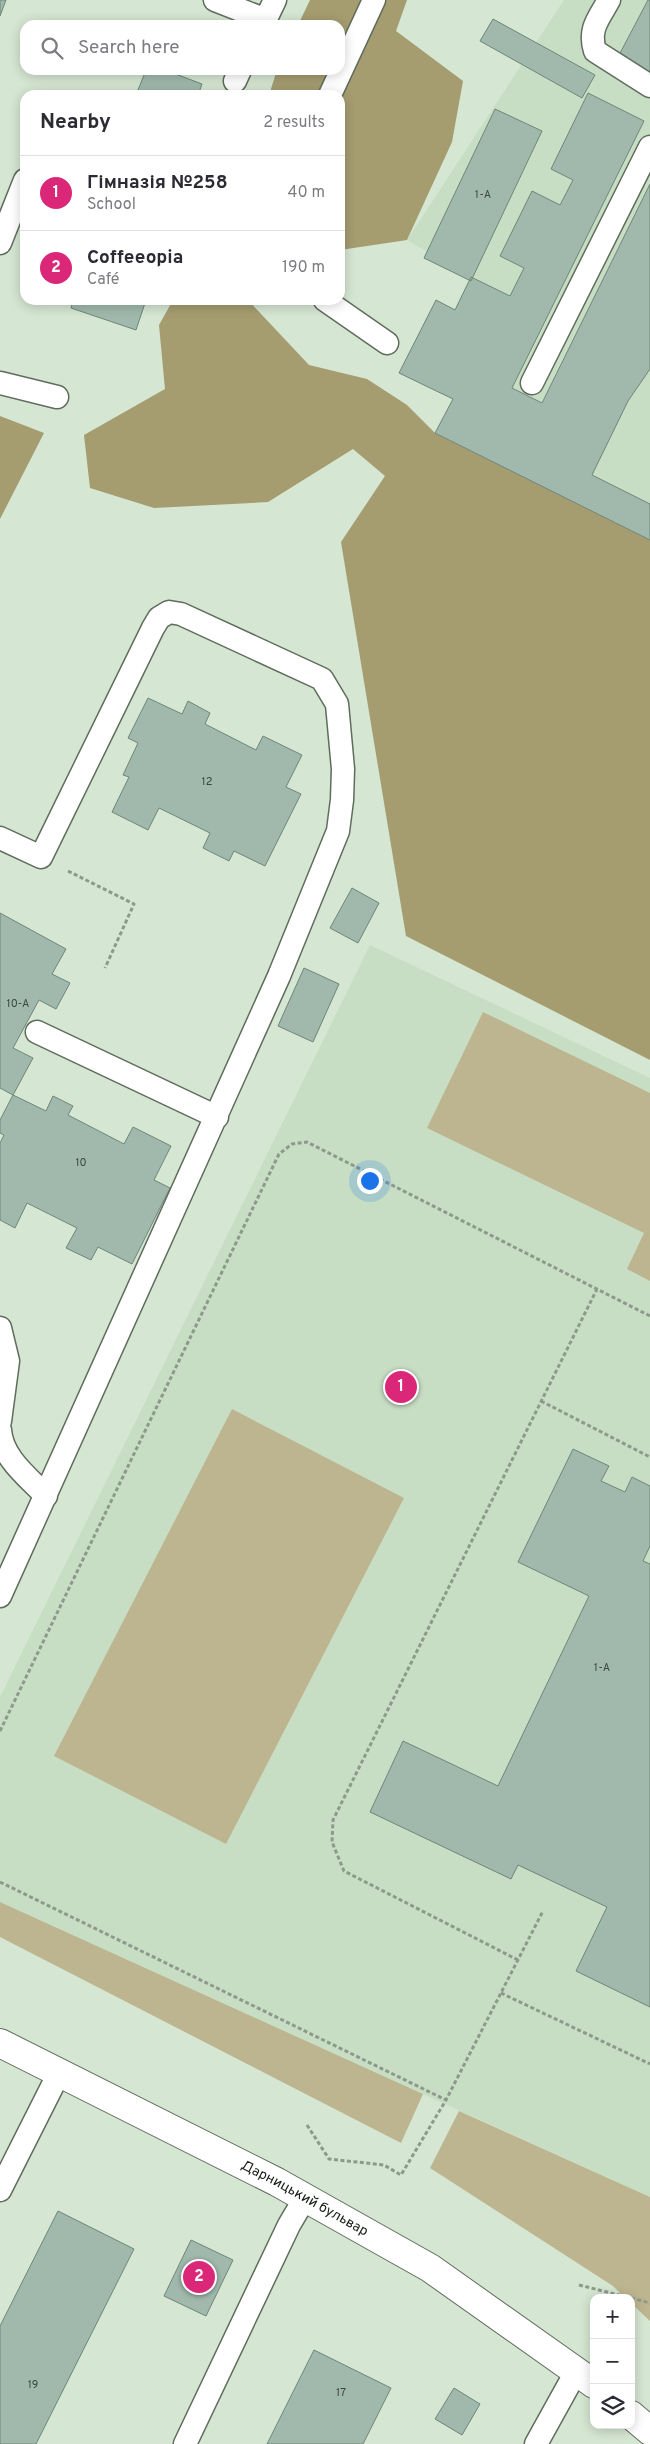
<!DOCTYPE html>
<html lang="en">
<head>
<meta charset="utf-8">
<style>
  body { margin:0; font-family:Overpass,sans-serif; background:#f7f7f7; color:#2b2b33 }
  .controls { position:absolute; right:15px; bottom:15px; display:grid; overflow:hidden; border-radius:10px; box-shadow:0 2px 12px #0003 }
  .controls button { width:45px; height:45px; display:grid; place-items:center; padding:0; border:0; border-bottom:1px solid #e1e1e2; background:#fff; color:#2b2b33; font:25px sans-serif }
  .you { position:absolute; left:369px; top:1180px; width:18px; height:18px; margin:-12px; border:4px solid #fff; border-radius:50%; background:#1a73e8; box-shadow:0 0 0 8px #1a73e833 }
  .badge { display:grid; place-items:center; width:32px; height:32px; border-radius:50%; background:#db2777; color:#fff; font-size:16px; font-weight:700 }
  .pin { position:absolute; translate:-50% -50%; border:2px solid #fff; box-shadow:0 1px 5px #0006 }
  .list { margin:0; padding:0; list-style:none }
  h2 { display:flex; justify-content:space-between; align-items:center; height:65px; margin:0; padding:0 20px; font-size:21px }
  h2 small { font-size:16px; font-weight:400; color:#7c7c81 }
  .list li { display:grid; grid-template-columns:32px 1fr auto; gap:15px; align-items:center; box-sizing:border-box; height:75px; padding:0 20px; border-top:1px solid #e1e1e2 }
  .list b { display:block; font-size:19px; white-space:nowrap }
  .list p { margin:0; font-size:16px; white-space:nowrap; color:#7c7c81 }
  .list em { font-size:16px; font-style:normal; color:#7c7c81 }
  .icon { flex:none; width:28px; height:28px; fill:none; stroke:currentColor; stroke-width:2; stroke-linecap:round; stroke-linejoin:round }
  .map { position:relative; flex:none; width:650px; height:2444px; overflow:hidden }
  .search { position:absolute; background:#fff; box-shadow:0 2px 12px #0003; left:20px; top:20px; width:325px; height:55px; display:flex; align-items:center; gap:12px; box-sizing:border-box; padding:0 18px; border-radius:15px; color:#7c7c81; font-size:19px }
  .panel { position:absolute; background:#fff; box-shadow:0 2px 12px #0003; left:20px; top:90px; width:325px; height:215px; border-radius:15px }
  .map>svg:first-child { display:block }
</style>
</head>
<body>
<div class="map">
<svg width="650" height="2444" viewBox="0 0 650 2444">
  <rect width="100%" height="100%" fill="#d5e6d2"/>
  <path fill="#c8dec4" d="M564,0H650V540L435,433L453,399L399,373L436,300L455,309L471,277L407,240Z
    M370,945L650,1078V2197L0,1902V1697Z"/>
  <path fill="#bdb58f" d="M483,1012L650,1093V1281L627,1269L644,1233L427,1128Z
    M232,1409L404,1498L226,1844L54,1756Z
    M0,1902L423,2094L401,2143L0,1937Z
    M459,2111L650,2197V2321L631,2303V2298H625L613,2286L430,2168Z"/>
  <path fill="#a59c70" d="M310,0H407L396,31L463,81L452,142L407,240L340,250V95H269L277,70H340V25H298Z
    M173,300H248L309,365L367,379L407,405L435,433L650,540V1060L406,936L341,542L385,476L353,449L268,502L154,508L90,488L84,435L165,389L159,325Z
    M0,416L44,433L0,519Z"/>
  <path fill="#a0b9ac" stroke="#6e8679" d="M0,0H6L0,16Z
    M648,0H650V73L618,57Z
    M493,19L595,75L582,98L480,41Z
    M146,70H165L202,84L198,95H136Z
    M588,93L644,121L512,388L542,403L650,184V369L628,401L592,475L650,504V540L435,433L453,399L399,373L436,300L455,310L471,277L510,296L524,268L500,256L532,191L560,205L573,180L551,169Z
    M495,109L542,131L471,281L424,258Z
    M73,300H146L136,330L71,308Z
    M148,698L182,714L188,701L210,713L205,724L256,750L263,736L302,755L286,787L301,794L265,866L234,851L229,861L203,848L210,833L159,808L148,830L112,812L129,777L123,775L138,743L128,738Z
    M352,888L379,903L358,943L330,928Z
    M0,913L66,949L52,974L70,983L56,1009L39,1000L13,1048L33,1058L13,1095L0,1088Z
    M304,968L339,984L313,1042L278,1026Z
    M13,1095L46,1111L53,1096L73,1106L68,1115L124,1144L133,1127L171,1146L154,1180L170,1188L132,1264L98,1247L91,1260L66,1248L77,1228L27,1203L15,1228L0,1220V1143L4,1135L0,1133V1120Z
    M573,1449L609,1466L601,1481L625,1492L632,1477L650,1486V1546L643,1561L650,1564V2007L576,1971L607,1907L518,1865L511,1879L370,1812L403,1741L498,1786L589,1596L518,1562Z
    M58,2211L134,2249L36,2444H0V2326Z
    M191,2240L233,2260L206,2316L164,2296Z
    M314,2350L391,2388L363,2444H267Z
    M454,2388L480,2404L462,2435L435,2419Z"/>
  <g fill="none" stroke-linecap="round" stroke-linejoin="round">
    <defs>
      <path id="service" d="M215,0L266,20
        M609,0C599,18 588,29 595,51L650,86
        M263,25L275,0
        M235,81L240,70
        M330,95L374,0
        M0,243L25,180
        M325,300L387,343
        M0,383L57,397
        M532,383L650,147
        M0,838L41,857L153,628L159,618L169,612L181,614L322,679L337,704L343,769L342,800L338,831L279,976L0,1596
        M37,1032L217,1117
        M0,1328L8,1361L0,1421
        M0,1430C2,1458 28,1477 46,1496
        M0,2190L59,2073
        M185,2444L289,2225L305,2198
        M536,2444L577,2370"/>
      <g id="tertiary">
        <path id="s1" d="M0,2043L277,2182L430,2268L594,2384"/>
        <path d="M631,2415L650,2431"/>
      </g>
    </defs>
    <use href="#service" stroke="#5f6d5c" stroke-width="25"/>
    <use href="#tertiary" stroke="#5f6d5c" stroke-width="30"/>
    <path stroke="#8d9a8b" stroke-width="3" stroke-dasharray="4 2.5" stroke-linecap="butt" d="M68,871L134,904L105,968
      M541,1401L650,1457
      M0,1731L279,1154L292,1144L307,1142L650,1316
      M0,1882L446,2100
      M518,1960L344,1871L332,1842L333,1820L597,1289
      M501,1993L650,2064
      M307,2125L329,2159L384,2165L401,2175L446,2100L543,1911
      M579,2285L631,2298
      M631,2298L650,2303"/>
    <use href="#service" stroke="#fff" stroke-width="22"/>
    <use href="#tertiary" stroke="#fff" stroke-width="28"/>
  </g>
  <g text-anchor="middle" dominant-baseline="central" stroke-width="4" stroke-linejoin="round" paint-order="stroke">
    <g font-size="11" fill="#3b463d">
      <text x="483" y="195">1-А</text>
      <text x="207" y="782">12</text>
      <text x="18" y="1004">10-А</text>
      <text x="81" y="1163">10</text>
      <text x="602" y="1668">1-А</text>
      <text x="33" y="2385">19</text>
      <text x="341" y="2393">17</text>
    </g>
    <g font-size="14" fill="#191f18" stroke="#fff">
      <text stroke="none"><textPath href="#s1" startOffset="342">Дарницький бульвар</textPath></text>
    </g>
  </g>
</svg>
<div class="controls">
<button>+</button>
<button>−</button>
<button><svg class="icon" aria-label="layers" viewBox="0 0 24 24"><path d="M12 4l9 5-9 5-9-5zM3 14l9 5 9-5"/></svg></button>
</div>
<div class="you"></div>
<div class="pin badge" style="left:401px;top:1387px">1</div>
<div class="pin badge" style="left:199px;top:2277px">2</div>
<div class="search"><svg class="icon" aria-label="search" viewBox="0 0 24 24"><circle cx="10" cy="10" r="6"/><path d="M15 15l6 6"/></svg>Search here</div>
<section class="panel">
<h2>Nearby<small>2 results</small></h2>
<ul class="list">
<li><span class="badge">1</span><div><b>Гімназія №258</b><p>School</p></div><em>40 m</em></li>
<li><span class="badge">2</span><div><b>Coffeeopia</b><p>Café</p></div><em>190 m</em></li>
</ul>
</section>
</div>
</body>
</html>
